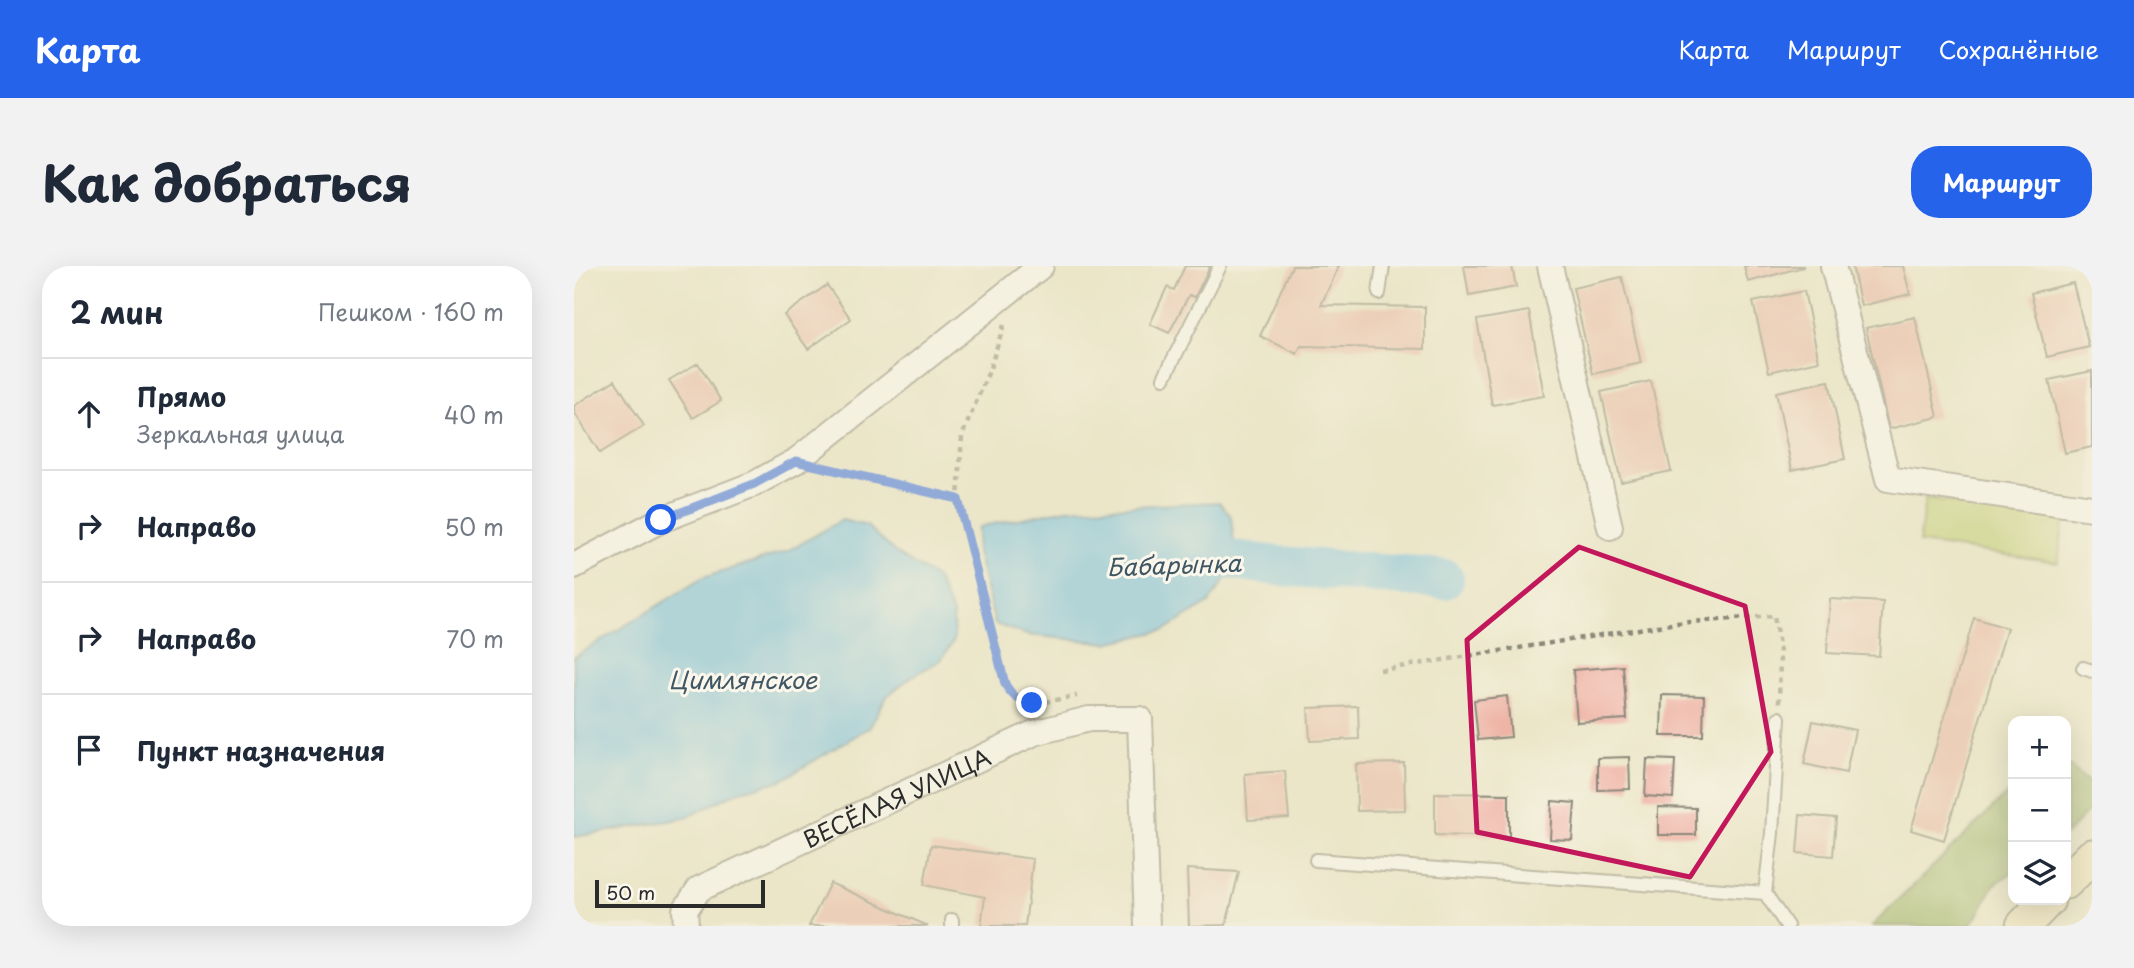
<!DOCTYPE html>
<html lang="ru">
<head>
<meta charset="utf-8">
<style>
  body { margin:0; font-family:"Playpen Sans",sans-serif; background:#f2f2f3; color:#1f2937 }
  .controls { position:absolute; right:21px; bottom:21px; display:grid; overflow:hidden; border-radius:14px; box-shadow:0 7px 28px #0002 }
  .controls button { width:63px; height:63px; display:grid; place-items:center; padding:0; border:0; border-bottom:2px solid #e0e1e3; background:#fff; color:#1f2937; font:35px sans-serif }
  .scale { position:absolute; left:21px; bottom:18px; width:170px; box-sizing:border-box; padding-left:7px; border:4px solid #2b2b2b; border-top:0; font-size:19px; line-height:24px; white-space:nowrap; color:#2b2b2b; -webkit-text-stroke:5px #fbf7ec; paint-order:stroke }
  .stop { position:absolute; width:21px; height:21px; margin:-16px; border:5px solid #2563eb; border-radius:50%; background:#fff }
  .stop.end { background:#2563eb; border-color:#fff; box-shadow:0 2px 7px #0008 }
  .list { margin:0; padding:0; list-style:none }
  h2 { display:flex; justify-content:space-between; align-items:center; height:91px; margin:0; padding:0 28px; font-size:30px }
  h2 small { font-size:23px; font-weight:400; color:#747a83 }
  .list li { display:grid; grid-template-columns:46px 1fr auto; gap:21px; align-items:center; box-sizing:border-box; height:112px; padding:0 28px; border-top:2px solid #e0e1e3 }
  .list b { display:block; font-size:26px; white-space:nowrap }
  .list p { margin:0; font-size:23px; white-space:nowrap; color:#747a83 }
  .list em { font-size:23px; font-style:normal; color:#747a83 }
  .icon { flex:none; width:38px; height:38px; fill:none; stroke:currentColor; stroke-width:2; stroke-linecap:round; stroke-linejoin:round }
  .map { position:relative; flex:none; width:1518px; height:660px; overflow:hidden; border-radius:28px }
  header { display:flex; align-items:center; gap:42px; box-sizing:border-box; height:98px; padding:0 35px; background:#2563eb; color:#fff }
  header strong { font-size:33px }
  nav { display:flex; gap:38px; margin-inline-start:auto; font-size:24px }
  .intro { display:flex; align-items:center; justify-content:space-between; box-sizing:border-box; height:168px; padding:0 42px }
  h1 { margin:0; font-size:49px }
  .button { padding:18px 32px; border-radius:28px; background:#2563eb; color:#fff; font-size:24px; font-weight:700 }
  main { display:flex; gap:42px; padding:0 42px }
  aside { flex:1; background:#fff; border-radius:28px; box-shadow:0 7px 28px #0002 }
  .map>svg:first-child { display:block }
</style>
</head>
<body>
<header>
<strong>Карта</strong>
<nav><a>Карта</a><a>Маршрут</a><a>Сохранённые</a></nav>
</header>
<div class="intro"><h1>Как добраться</h1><a class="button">Маршрут</a></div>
<main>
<aside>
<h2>2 мин<small>Пешком · 160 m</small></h2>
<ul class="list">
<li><svg class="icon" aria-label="ahead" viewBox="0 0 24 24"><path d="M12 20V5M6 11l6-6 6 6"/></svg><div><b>Прямо</b><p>Зеркальная улица</p></div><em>40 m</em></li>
<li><svg class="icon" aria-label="right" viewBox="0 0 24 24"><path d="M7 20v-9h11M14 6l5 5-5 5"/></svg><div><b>Направо</b></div><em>50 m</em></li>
<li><svg class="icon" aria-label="right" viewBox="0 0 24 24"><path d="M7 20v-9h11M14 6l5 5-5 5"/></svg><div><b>Направо</b></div><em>70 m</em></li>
<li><svg class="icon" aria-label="arrive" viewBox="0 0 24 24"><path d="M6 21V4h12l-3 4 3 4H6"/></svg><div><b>Пункт назначения</b></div></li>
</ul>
</aside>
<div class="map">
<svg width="1518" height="660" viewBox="0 0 1518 660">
  <rect width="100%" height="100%" fill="#fbf7ec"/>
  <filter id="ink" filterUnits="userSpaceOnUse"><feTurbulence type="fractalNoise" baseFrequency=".0143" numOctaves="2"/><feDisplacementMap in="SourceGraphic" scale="14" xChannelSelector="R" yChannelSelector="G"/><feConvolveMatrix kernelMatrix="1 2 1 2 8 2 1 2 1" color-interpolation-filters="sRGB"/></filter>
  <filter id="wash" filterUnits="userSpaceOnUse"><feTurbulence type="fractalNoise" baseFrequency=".00686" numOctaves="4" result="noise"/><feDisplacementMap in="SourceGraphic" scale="28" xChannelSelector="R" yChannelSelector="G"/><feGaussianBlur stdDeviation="1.57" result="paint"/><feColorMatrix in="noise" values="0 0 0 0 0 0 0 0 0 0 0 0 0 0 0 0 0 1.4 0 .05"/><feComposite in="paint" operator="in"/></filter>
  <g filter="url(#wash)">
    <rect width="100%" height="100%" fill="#ebe6c8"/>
    <path fill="#c0ce70" stroke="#767c4e" stroke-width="2" d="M1351,233L1490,251L1484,296L1345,277Z"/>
    <path fill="#98b162" stroke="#626e46" stroke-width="2" d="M1492,497L1518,519V541L1492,569Z
      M1439,522V606L1420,619L1403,651L1394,660H1298Z"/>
    <path fill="#6ebfe9" stroke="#4c758a" stroke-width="2" d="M645,236L657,250L662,297L635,337L591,364L533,377L453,369L421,358L402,282L404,261L493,243Z
      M268,254L293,260L322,287L363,313L379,348L380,374L367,394L337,411L312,431L296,461L208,514L163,526L111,552L0,571V391L129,312L214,285Z"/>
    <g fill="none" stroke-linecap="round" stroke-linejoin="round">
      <path stroke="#6ebfe9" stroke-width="40" d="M608,294L642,292L705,300L870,313"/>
    </g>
    <g id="blocks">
      <path fill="#eeb3a5" d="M611,0H636L621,31L615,29L595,67L576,58L593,21L600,24Z
        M718,0H765L747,39L851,41V83L727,80L723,88L686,70Z
        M890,0H938L942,21L895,30Z
        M1170,0H1229V1L1174,16Z
        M1278,0H1329L1336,28L1287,40Z
        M1048,11L1067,97L1019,108L999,22Z
        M1499,17L1515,81L1473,91L1457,27Z
        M253,19L277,53L234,83L210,49Z
        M1230,25L1245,95L1195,106L1179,36Z
        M955,45L970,130L918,139L903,54Z
        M1341,51L1364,151L1315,163L1292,62Z
        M124,97L147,135L119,152L95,114Z
        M1518,105V181L1491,187L1475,114Z
        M41,114L70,160L26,187L0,146V140Z
        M1077,115L1097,205L1047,216L1027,126Z
        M1255,115L1271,193L1218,204L1202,126Z
        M1256,333L1309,336L1305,390L1253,387Z
        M1400,352L1433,362L1370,574L1337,564Z
        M1049,400L1053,453L1003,456L999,404Z
        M1088,429L1130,430L1129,470H1087Z
        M933,430L937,471L904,474L900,434Z
        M784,440L785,473L736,475L734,442Z
        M1239,455L1281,464L1272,507L1230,498Z
        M1055,491L1056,523L1024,524V492Z
        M1073,493L1101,494L1099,532L1071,530Z
        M830,497L831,544L783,545L782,498Z
        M711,505L715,552L674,554L671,508Z
        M861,527L935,528V571L861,569Z
        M978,535L1001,537L998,574L976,573Z
        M1084,541L1122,542V569H1084Z
        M1226,549L1262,552L1259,590L1223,587Z
        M357,579L459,593L451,660H407L411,631L350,619Z
        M613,603L665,606L652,659L615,660Z
        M256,617L354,660H235Z"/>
    </g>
  </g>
  <g filter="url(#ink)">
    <use href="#blocks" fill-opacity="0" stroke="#8b887a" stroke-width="2"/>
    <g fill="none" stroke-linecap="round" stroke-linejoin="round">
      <defs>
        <path id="lane" d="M805,27L809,0
          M590,112L646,0
          M1509,402L1518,405
          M1205,452L1198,567L1191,627L1213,660
          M742,594L1191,627
          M378,654V660"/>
        <g id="street">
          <path d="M976,0L1036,261"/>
          <path d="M1259,0L1314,213L1518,242"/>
          <path d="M0,300L87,254L180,218L222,195L467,0"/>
          <path id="s1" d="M112,660L111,644L125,623L460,467L515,453H566L573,660"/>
        </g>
        <path id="secondary" d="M1492,616L1518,590
          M1449,660L1474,634"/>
      </defs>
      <use href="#lane" stroke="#8b887a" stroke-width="16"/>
      <use href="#street" stroke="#8b887a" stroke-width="28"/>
      <use href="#secondary" stroke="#8b887a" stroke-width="37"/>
      <path stroke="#8b887a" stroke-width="4.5" stroke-dasharray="5 5" stroke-linecap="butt" d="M430,59L415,105L388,170L384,233L431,418C448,447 475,434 503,430
        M249,201L384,233
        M806,404L1103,357L1200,350L1206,386L1205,437"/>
      <use href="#lane" stroke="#fff" stroke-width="12"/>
      <use href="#street" stroke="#fff" stroke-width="24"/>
      <use href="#secondary" stroke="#f6e9c3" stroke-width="33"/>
    </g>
  </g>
  <g fill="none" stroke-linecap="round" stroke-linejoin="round" filter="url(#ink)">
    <path stroke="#2563eb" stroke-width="9" d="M87,254L180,218L222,195L384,233L431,418C439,431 444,435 458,437"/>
  </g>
  <path d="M0 0H1518V660H0ZM1005,281L1171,340L1197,486L1116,611L903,566L893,374Z" fill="#ebe6c8" fill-opacity=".55" fill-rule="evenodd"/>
  <path fill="none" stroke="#c2185b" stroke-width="5" stroke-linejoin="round" d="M1005,281L1171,340L1197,486L1116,611L903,566L893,374Z"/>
  <g text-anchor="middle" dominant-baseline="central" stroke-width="6" stroke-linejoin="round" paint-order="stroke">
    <g font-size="23" fill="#2b2b2b" stroke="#fbf7ec">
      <text stroke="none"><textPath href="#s1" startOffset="259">ВЕСЁЛАЯ УЛИЦА</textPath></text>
    </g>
    <g font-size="24" font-style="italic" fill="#3f5764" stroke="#fbf7ec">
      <text transform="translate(600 298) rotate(-2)">Бабарынка</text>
      <text x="169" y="413">Цимлянское</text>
    </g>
  </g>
</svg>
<div class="controls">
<button>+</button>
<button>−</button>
<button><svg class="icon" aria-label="layers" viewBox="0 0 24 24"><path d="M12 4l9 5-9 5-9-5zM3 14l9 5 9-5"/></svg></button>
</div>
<div class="scale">50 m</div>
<div class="stop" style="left:87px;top:254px"></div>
<div class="stop end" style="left:458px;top:437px"></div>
</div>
</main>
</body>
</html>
